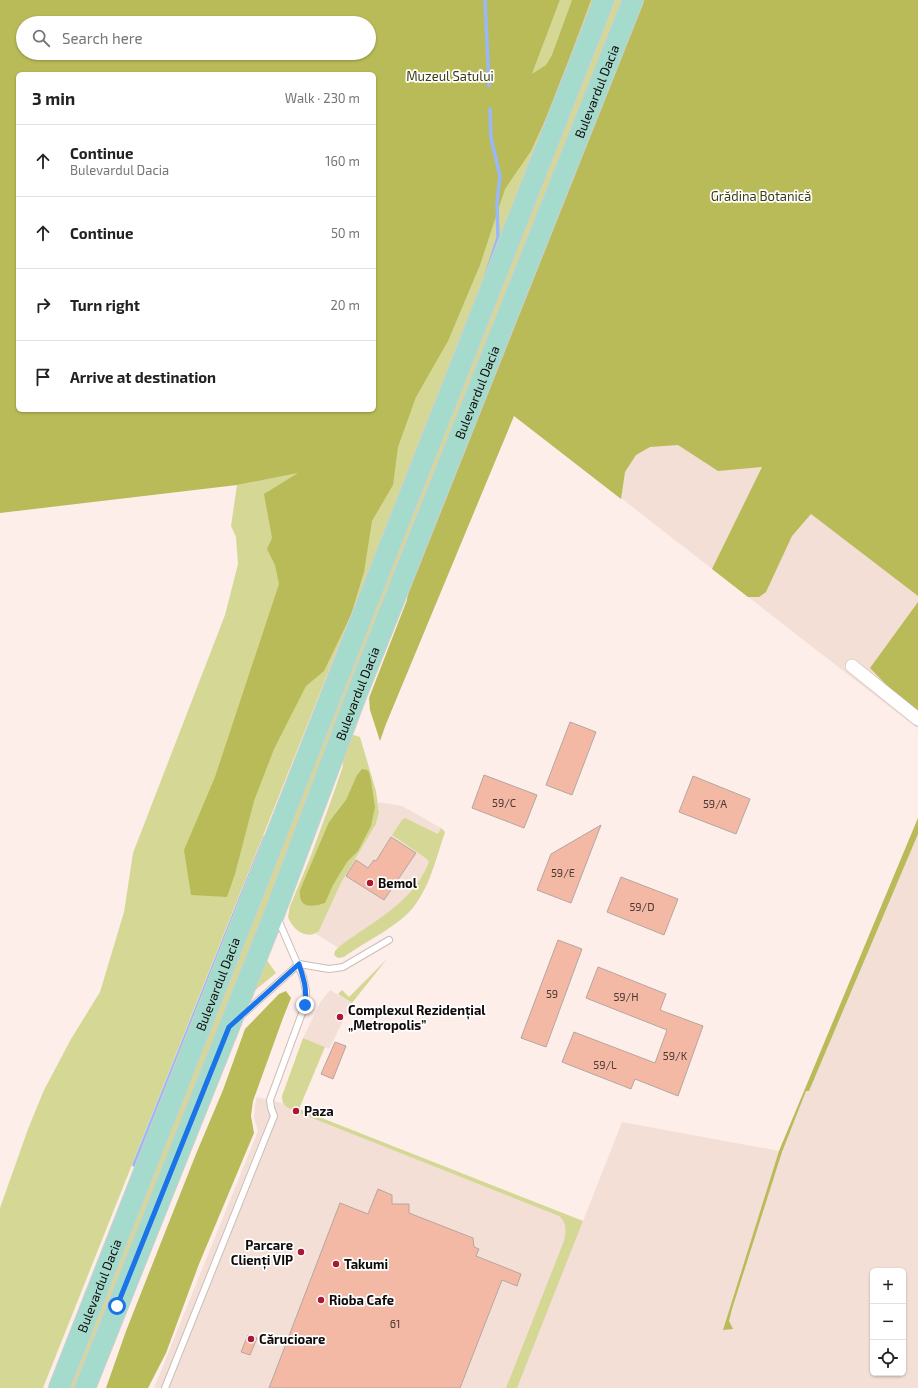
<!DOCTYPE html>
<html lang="en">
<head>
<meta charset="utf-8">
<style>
  body { margin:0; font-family:"Exo 2",sans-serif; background:#f6f6f6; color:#222 }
  .controls { position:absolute; right:12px; bottom:12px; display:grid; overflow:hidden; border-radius:6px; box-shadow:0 1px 3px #0004 }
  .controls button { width:36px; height:36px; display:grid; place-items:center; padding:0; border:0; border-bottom:1px solid #e0e0e0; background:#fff; color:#222; font:20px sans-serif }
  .stop { position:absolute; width:12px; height:12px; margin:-9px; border:3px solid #1a73e8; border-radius:50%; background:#fff }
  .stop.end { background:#1a73e8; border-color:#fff; box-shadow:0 1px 4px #0008 }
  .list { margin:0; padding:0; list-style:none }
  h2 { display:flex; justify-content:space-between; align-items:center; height:52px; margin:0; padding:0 16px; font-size:17px }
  h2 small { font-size:13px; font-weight:400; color:#767676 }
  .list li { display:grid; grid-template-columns:26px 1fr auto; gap:12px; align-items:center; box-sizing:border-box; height:72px; padding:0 16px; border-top:1px solid #e0e0e0 }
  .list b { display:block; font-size:15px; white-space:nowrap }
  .list p { margin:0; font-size:13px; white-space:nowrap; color:#767676 }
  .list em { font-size:13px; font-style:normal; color:#767676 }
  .icon { flex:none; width:22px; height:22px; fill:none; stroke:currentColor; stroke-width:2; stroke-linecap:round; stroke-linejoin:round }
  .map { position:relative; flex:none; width:918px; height:1388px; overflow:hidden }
  .search { position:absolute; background:#fff; box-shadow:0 1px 3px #0004; left:16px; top:16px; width:360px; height:44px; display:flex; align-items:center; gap:10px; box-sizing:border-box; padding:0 14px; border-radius:22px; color:#767676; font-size:15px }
  .panel { position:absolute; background:#fff; box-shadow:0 1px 3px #0004; left:16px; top:72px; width:360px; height:340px; border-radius:6px }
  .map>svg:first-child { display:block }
</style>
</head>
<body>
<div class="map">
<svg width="918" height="1388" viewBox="0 0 918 1388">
  <rect width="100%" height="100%" fill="#fdeee9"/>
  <path fill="#f4dfd7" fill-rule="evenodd" d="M573,248L918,516V729L514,415Z
    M378,802L402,806L441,828L445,832L428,883L412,909L384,932L348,954L316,934L319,931L341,883L376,824L379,812Z
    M918,818V1388H154L258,1131L254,1118L255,1104L257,1097L282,1103L583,1221L622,1122L779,1151ZM873,1271H903V1373H873Z
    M330,990L352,1003L329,1049L303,1038L321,1001Z"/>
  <path fill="#d5d895" d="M560,0H596L43,1388H0V1208L28,1129L44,1090L71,1039L100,992L124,912L133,853L225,615L238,564L236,537L231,526L237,485L387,455Z
    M615,0H623L77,1388H69Z
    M354,735L360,737L376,791L379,812L376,824L341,883L319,931C307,941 292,929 288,917L290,906L310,858L333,795L343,766L342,759L350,736Z
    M405,818L438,834L441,828L445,832C436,858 430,887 412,909C394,929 365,941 344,957L338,958L334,955L335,951C341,944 350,939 357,934C386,914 415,897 429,862L427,859L392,835L402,820Z
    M266,959L276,973L252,993Z
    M387,959L352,1003L338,994L342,990L349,997Z
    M303,1038L325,1047L299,1109L583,1221L517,1388H506L564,1241C566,1232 567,1222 559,1216L292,1110C285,1106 282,1104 282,1096Z"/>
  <path fill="#b9bb58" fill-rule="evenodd" d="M0,0H560L532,74L546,65L552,55L572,0H591L553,103L531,151L505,189L480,265L448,341L416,397L398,447L393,485L372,521L364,572L351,615L324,671L306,686L274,749L254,801L235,874L227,897L191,895L184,850L215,777L279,584L275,565L267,549L272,538L264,494L298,473L237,485L0,513ZM23,23H369V53H23ZM18,74H374V410H18Z
    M640,0H918V596L811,514L792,536L766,592L759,597H748L712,569L762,467L718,471L678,445L650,447L636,455L625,472L621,499L514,416L386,724L380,741L370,710L369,698L407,600L408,591Z
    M918,602V714L902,701L870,668Z
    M362,769L367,770L369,772L371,781L375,807L371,826L358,851L347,862L333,885L325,903C312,907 298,909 300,890L329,822L346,800L357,775Z
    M918,818V834L809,1091H806L782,1152L732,1309L729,1321L733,1329L723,1330L779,1151Z
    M286,991L291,998L283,1018L253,1101L251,1116L254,1133L199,1264L166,1353L148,1388H106L126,1331L196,1154L223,1090L245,1029L279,994Z"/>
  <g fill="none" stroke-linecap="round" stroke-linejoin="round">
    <path stroke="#98b8f8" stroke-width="3.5" d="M485,0L489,86
      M486,275L498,238L497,203L500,176L491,138L490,109
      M134,1165L265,837"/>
  </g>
  <path fill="#f3b9a5" stroke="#b4a6a1" d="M570,722L596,732L572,795L546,785Z
    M484,775L537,795L524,828L472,808Z
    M693,776L750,799L736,834L679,812Z
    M601,825L571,903L537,890L551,854Z
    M391,837L416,853L384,900L346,876L356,860L368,868L374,860L376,861Z
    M621,877L678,899L664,935L607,912Z
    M558,940L582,949L546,1047L521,1038Z
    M598,967L666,994L660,1010L703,1026L678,1096L635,1079L631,1089L562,1062L574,1032L655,1063L667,1030L586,998Z
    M335,1042L346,1046L333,1079L321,1074Z
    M378,1189L392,1195V1204H409V1213L473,1238L474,1247L479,1249L476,1256L521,1274L517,1286L502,1280L460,1388H269L340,1203L368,1214Z
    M248,1335L257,1338L250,1355L241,1352Z"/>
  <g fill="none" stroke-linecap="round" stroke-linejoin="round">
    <defs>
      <path id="lane" d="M299,964L329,969L343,967L389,940
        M240,1017L299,964
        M165,1388L274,1116L271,1108L270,1100L305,1005L306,991L303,977L277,917"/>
      <path id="street" d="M852,666L918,719"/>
      <g id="primary">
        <path id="s1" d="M59,1388L604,0"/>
        <path id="s2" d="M85,1388L275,912L356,696L633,0"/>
      </g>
    </defs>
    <use href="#lane" stroke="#cbbdb8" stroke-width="8"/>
    <use href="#street" stroke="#cbbdb8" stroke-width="14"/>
    <use href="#primary" stroke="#cfcece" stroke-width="22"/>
    <use href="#lane" stroke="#fff" stroke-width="6"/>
    <use href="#street" stroke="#fff" stroke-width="13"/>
    <use href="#primary" stroke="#a4dbcd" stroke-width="20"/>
  </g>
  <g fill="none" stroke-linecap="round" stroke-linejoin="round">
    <path stroke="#1a73e8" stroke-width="5" d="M117,1306L229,1027L299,964C304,980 307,988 305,1005"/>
  </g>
  <g fill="#ac1734" stroke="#fff" stroke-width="1.5">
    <circle cx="370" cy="883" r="4"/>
    <circle cx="340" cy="1017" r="4"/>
    <circle cx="296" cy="1111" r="4"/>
    <circle cx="301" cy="1252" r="4"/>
    <circle cx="336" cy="1264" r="4"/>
    <circle cx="321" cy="1300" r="4"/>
    <circle cx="251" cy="1339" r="4"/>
  </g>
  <g text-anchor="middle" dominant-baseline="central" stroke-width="3.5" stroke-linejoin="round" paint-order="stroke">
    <g font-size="11" fill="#4a3732">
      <text x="504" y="802">59/C</text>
      <text x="715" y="803">59/A</text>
      <text x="563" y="872">59/E</text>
      <text x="642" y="906">59/D</text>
      <text x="552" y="993">59</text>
      <text x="626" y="996">59/H</text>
      <text x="675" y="1055">59/K</text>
      <text x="605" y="1064">59/L</text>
      <text x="395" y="1323">61</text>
    </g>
    <g font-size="13" fill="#3b3c12" stroke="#fff">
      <text x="450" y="76">Muzeul Satului</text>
      <text x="761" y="196">Grădina Botanică</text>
    </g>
    <g font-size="13" fill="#110c0b" stroke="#fff">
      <text stroke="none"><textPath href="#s2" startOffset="1394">Bulevardul Dacia</textPath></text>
      <text stroke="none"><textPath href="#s2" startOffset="1070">Bulevardul Dacia</textPath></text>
      <text stroke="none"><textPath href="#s2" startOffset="746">Bulevardul Dacia</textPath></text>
      <text stroke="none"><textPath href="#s1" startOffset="434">Bulevardul Dacia</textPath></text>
      <text stroke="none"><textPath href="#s1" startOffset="110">Bulevardul Dacia</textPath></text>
    </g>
    <g font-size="13" font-weight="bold" fill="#110c0b" stroke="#fff" text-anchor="start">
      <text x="378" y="883">Bemol</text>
      <text x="348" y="1010">Complexul Rezidențial<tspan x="348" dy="15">„Metropolis”</tspan></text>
      <text x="304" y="1111">Paza</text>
      <text x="293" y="1245" text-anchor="end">Parcare<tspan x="293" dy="15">Clienți VIP</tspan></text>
      <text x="344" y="1264">Takumi</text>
      <text x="329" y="1300">Rioba Cafe</text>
      <text x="259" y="1339">Cărucioare</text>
    </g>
  </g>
</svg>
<div class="controls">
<button>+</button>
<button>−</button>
<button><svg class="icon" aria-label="locate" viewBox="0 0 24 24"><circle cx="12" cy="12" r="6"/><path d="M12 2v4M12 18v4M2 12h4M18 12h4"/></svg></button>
</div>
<div class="stop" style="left:117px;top:1306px"></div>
<div class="stop end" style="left:305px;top:1005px"></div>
<div class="search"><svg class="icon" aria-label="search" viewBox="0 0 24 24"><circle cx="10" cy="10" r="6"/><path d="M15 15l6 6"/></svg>Search here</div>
<section class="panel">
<h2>3 min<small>Walk · 230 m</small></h2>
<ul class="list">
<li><svg class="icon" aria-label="ahead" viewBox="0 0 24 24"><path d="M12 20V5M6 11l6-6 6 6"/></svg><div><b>Continue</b><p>Bulevardul Dacia</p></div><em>160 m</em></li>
<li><svg class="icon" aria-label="ahead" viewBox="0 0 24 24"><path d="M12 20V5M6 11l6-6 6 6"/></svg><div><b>Continue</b></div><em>50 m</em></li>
<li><svg class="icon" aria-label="right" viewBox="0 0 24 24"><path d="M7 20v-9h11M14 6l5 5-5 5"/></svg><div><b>Turn right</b></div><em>20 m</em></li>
<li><svg class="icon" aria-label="arrive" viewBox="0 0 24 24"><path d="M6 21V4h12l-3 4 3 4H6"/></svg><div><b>Arrive at destination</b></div></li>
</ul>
</section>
</div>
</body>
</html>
